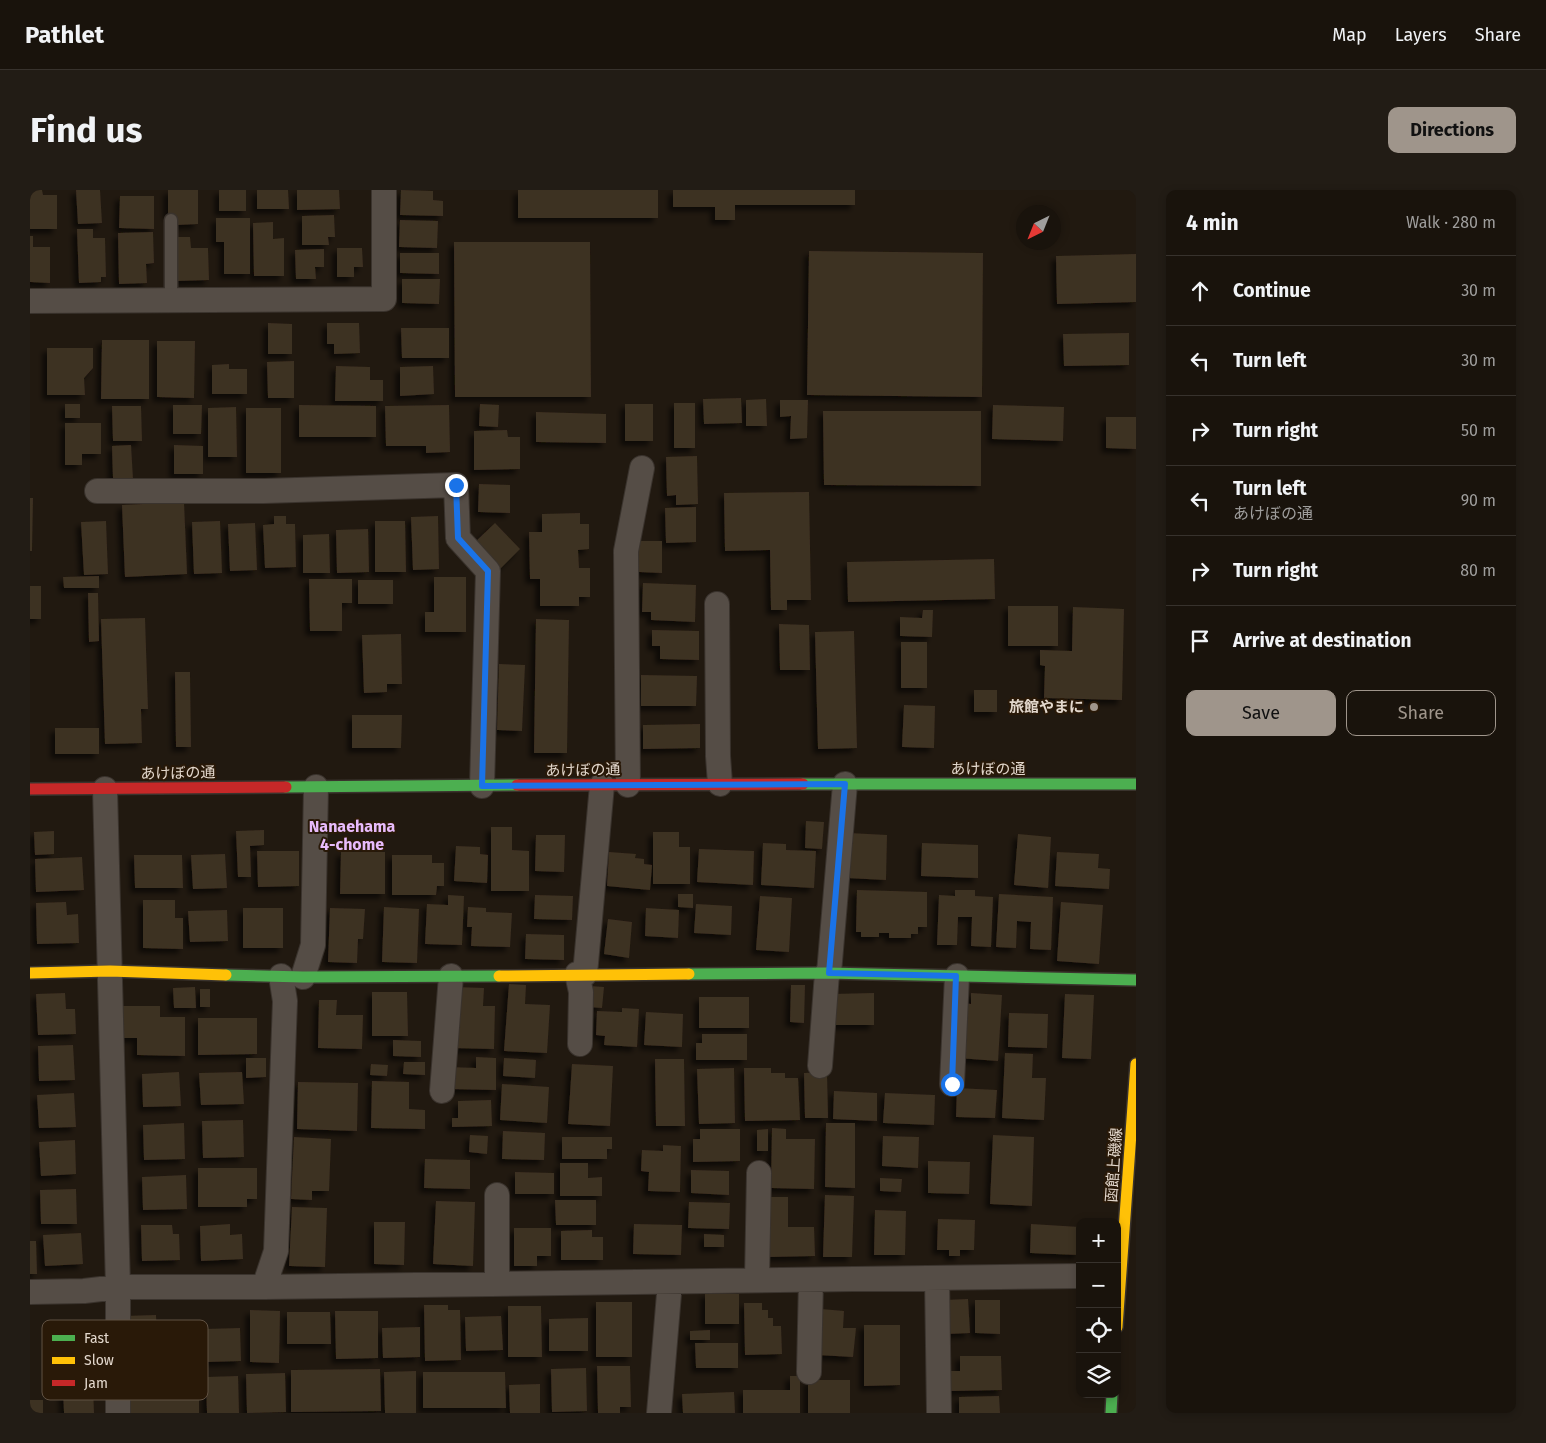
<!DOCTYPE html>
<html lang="en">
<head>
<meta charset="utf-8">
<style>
  body { margin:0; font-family:"Fira Sans","Noto Sans JP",sans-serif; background:#221c15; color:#f1f3f6 }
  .controls { position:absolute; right:15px; bottom:15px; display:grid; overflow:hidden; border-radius:10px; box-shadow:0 2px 8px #0003 }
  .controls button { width:45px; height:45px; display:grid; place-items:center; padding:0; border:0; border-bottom:1px solid #37322d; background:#19130c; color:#f1f3f6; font:25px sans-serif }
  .compass { position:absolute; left:986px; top:15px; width:45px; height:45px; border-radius:50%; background:#19130c; box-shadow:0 2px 8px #0003; rotate:223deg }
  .stop { position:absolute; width:15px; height:15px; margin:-11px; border:4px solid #1a73e8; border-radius:50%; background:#fff }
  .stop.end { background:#1a73e8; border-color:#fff; box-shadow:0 1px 5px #0008 }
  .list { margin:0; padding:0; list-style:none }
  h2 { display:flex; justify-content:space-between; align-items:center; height:65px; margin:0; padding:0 20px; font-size:21px }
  h2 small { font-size:16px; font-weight:400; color:#9f9e9d }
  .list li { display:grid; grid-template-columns:32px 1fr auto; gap:15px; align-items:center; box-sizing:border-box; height:70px; padding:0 20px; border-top:1px solid #37322d }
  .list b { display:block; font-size:19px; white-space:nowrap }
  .list p { margin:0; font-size:16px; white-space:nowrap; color:#9f9e9d }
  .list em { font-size:16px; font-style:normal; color:#9f9e9d }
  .actions { display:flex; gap:10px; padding:15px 20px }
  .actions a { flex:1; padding:11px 0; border:1px solid #9f958b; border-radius:10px; text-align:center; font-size:18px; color:#9f958b }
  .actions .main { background:#9f958b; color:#111 }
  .icon { flex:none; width:28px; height:28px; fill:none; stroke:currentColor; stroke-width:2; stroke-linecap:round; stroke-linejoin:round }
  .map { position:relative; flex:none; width:1106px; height:1223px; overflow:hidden; border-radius:10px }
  header { display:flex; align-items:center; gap:30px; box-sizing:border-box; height:70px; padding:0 25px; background:#19130c; border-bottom:1px solid #37322d }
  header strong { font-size:24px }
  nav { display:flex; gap:28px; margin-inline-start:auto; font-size:18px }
  .intro { display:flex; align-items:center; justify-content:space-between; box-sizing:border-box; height:120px; padding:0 30px }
  h1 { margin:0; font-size:35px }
  .button { padding:12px 22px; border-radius:10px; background:#9f958b; color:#111; font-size:18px; font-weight:700 }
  main { display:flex; gap:30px; padding:0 30px }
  aside { flex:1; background:#19130c; border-radius:10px; box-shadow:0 2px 8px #0003 }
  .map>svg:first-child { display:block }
</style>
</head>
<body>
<header>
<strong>Pathlet</strong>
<nav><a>Map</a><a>Layers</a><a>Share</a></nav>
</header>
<div class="intro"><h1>Find us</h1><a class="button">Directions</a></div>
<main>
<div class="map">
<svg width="1106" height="1223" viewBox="0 0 1106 1223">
  <defs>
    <filter id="shadow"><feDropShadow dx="-4.5" dy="4.5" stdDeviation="2.5" flood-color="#0009"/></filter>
  </defs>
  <rect width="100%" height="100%" fill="#211910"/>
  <path fill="#3e3122" filter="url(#shadow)" d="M0,0H12L13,5H27V39H0Z
    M46,0H70L72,33L48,34Z
    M138,0H168V34L146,35L145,25H138Z
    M189,0H216V21H189Z
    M227,0H258L259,19H227Z
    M267,0H309L310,19L267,20Z
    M371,0L403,1V10L413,11V26L370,25Z
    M488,0H628V28H488Z
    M643,0H825V15H705V30H685V17H643Z
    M90,6H124V39L89,38Z
    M304,25L305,47H298L299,55H272V26Z
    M186,28H220V84H194V52H186Z
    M370,30L408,31L407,58L369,57Z
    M243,32V49L254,48V86H224L223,33Z
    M47,39H63V48H75L76,87H71V92L49,93Z
    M123,42L124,73L116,74L117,93L89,94L88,43Z
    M0,46H3V57H20V93L0,92Z
    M143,47H160L161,58H178L179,90L145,91Z
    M424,52H560L561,207H425Z
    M307,58H332L333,77H324V87H307Z
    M294,59V77H285L286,89H266L265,60Z
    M779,61L953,63L952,207L777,205Z
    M370,63H409V84L370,83Z
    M1106,64V112L1027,114L1026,66Z
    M372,89H410L409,114L372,113Z
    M238,133L262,134V164H238Z
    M297,133H329L330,163L304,164V154H297Z
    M371,138H419V168H372Z
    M1099,143V175L1034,176L1033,144Z
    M72,150H119V209H71Z
    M127,151H165L164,208L127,207Z
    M17,158H63V178L54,188L55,205H17Z
    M264,171V208H238L237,172Z
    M199,174V179H217V204H182V175Z
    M306,176L340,177V190H353V211H305Z
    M403,176L404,204L370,206V177Z
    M711,208L712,233L674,234L673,209Z
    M736,209L737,236H716V210Z
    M750,210H778L777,248L760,249L761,226L750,227Z
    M644,213H665V258H644Z
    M35,214H50V228H35Z
    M450,214L469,215L468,237L449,236Z
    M595,214H623V251H595Z
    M143,215H172L171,244H143Z
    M269,215L346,216V247H269Z
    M419,215L420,262L396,263V256H356L355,216Z
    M963,215L1034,217L1033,251L962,249Z
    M82,216H111L112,251H83Z
    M206,217L207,267H178V218Z
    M216,218H251V283H216Z
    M793,221H951V296L794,295Z
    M506,222L576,224V253L506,252Z
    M1076,227H1106V259L1076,258Z
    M35,233H71V264H52V275H35Z
    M477,240L478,247H490V279L444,280V241Z
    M101,255L103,289H83L82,256Z
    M144,255L173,256V284H144Z
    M667,266L668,314L646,315V305L637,306L636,267Z
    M449,294L480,295V323L448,322Z
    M779,302L781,410H757V420H741L740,360L695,361L694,303Z
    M0,308H3L2,361H0Z
    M154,312L157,384L95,387L92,315Z
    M666,317V352L636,353L635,318Z
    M550,323V334H559V359L548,360L549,378H560V407H549V416H510V389H500L499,342H512V324Z
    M244,326H256V334H265L266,377L235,378L233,335L244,334Z
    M408,326L409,379L383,380L381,327Z
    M76,331L78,384L54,385L51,332Z
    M190,331L192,383L164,384L162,332Z
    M345,331H375L376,382H345Z
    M225,333L227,380L200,381L198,334Z
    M465,333L490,359L469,380L443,354Z
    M338,339L339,382L307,383L306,340Z
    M299,344L300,383H273V345Z
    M609,351H632V383L609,382Z
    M964,369L965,409L818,412L817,372Z
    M69,386V398H34L33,387Z
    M404,387H436V442H395V422H404Z
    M279,389H322V413H312V441H280Z
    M328,390H363V414H328Z
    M613,393L666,395L665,432L621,430V422H612Z
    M0,396H11V429H0Z
    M58,403H68L69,451L59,452Z
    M978,416H1028V456H978Z
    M1043,417L1094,419L1092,510L1014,508L1015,476L1010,475V460L1042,461Z
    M893,420H903L902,447L870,446V427L892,428Z
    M115,428L118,519H111L112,553L75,554L71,429Z
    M506,429L539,430L537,563H504Z
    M749,434L779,435L780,480H750Z
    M622,440L669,441V470L630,469V456H622Z
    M824,441L827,558L788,559L785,442Z
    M371,444L372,494H357V502L334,503L332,445Z
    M871,452H897V498H871Z
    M469,474L495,475L492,541L467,540Z
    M145,482H160L161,557H146Z
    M611,485L667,486L666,516H611Z
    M944,500H967V522H944Z
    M874,515L905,516L904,558L872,557Z
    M322,525H372L371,558H322Z
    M670,534V558L613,559V535Z
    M25,538H69V564H25Z
    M776,631L794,632L792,659L775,658Z
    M461,637H482V660L499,661V701H461Z
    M234,640V655L220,656L221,687H208L206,641Z
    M24,641V664L5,665L4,642Z
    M623,642H649V657H660V694H623Z
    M819,643L857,645L856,690L817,688Z
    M988,644L1021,647L1018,698L984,695Z
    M506,645H535L534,682L505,681Z
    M733,653L756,654V660L786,661L784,698L731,695Z
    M892,653L948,655V688L891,686Z
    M426,656L450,657V664L458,665L457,693L424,691Z
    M669,659L724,661L723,695L667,692Z
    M227,661H269V696L228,697Z
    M311,662H355V704H310Z
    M579,662L606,664L605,668L614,669V674L622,675L620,700L577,696Z
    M1027,662L1069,664L1068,678L1080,679L1079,699L1025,696Z
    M195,664L197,698L163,699L161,665Z
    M104,665H152L153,698H105Z
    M362,665H402V673H414V696H407L406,705H362Z
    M52,667L54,700L6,702L5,669Z
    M827,700L897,702V737H888V744H881V748H859V743H849V747H831V742H826Z
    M925,700H945V706L963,707L961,757L941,756L942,727H928L927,755H907L909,705L925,706Z
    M648,704H663V718L648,717Z
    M969,704L1023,707L1021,760L1000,759L1001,732L987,731L986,758L966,757Z
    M418,705L434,706L432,755L395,754L397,714L418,715Z
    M505,705L543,706L542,730L504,729Z
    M730,706L762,708L759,762L726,760Z
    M113,710H145V728H153V759L113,758Z
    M36,712L37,725L48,724L49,753L7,754L6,713Z
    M1031,712L1073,715L1069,774L1027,771Z
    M666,714L702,716L701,745L664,743Z
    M354,717L389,719L387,773L352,772Z
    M438,717L456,718V722L482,723L480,757L441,756L442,737H437Z
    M213,718H253V758H213Z
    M300,718L335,719L333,749H328L327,773L298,772Z
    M616,718L649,720L648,748L615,746Z
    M197,720L198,751L160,752L158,721Z
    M578,729L602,732L599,768L574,764Z
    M496,744L534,745V770L495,769Z
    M479,794L496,795L495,814L520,815L517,863L474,861Z
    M761,795H775L774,833L760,832Z
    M560,796L574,797L572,818L558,817Z
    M165,797L166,818H144L143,798Z
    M425,797L454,798L453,816H465L464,859L423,858Z
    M170,799H180V817H170Z
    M342,802H377L378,846H342Z
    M35,803L36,819H45L46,844L8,845L6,804Z
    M844,803V835H803V804Z
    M941,803L972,805L968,871L928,868L931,813L941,814Z
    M1035,804L1064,805L1061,869L1032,868Z
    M669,807H719V838H669Z
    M289,810H307L306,825H333L332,859L288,858Z
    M92,816H130V827H155V866L107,865V848H92Z
    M592,818L609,819L607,857L574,855L575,846L566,845L567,821L592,822Z
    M616,822L653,824L652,857L614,855Z
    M979,823L1018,824L1017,858L978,857Z
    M168,828H227V864L168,865Z
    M672,844H717V870H666V853H672Z
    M363,850L391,851V867L363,866Z
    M43,855L45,890L9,891L8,856Z
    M975,863L1003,864L1002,888H1016L1014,930L972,928Z
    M446,867L466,868V900L419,899V877L446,878Z
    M216,868H236V887L216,888Z
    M474,868L506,870L505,888L473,886Z
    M625,869H654L655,936H626Z
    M374,872H395V885L373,884Z
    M341,874L358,875L357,886L340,885Z
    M542,874L583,876L580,936L538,934Z
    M704,878L705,933L669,934L667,879Z
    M714,878H741V883H755V888H768L770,930L715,931Z
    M149,882L151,916L113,917L112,884Z
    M212,882L214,914L171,915L169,883Z
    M797,882L798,928H775L774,883Z
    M342,891L379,892V919L395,920V939L341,938Z
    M268,892L328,893L327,941L267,939Z
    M472,894L519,897L517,933L470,930Z
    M927,898L967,900L965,928L926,927Z
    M804,901L847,903V931L803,929Z
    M44,903L46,937L9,938L7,905Z
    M855,903L905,905L904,935L853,933Z
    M461,910L462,936L422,937V928H428V911Z
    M213,930L214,967L173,968L172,931Z
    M154,933L155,969L114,970L113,935Z
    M796,933H825V998L795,997Z
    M742,938L756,939V949H785L784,999L741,998Z
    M670,939H710V971L663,972V949H670Z
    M738,939V961H727V940Z
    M473,941L515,943L514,970L472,969Z
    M440,945L458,946L457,964L439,962Z
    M963,945L1004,947L1002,1016L960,1014Z
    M853,946L889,947L888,978L852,976Z
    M264,947L301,949L299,1001H282V1010L261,1009Z
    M532,947H582V959H577V969H532Z
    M45,950L46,984L11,986L9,952Z
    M633,955L651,956L650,1002L618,1001L619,982L611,981L612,960L633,961Z
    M395,969L440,970V999L394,998Z
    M898,971L940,972L939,1004L898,1003Z
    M530,973H558V988L572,987V1006H530Z
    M168,978H227V1009H217V1017H168Z
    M661,980L699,981V1005L661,1003Z
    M485,982L524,983V1004H485Z
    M156,985L157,1019L113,1020L112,987Z
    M850,988L872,989L871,1002L850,1001Z
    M46,999L47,1034H11L10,1000Z
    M795,1005L824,1006L822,1067H793Z
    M737,1007H758V1037H784L785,1066L739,1067Z
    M525,1010H566V1035H526Z
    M406,1011L445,1012L443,1076L403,1074Z
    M659,1012L700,1013L699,1039L658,1038Z
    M262,1017L297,1018L295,1077L259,1076Z
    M845,1020L876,1021L875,1065H844Z
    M908,1029L945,1030L944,1060H930V1066H919V1060H907Z
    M344,1032H375L374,1075L344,1074Z
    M200,1034V1045L212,1044L213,1069L171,1071L170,1036Z
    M604,1034L652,1035L651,1065L603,1064Z
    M1001,1034L1050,1037L1049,1065L1000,1063Z
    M111,1035H142L143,1044H149L150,1070L112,1071Z
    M484,1038H521V1066H507V1076H484Z
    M562,1040V1047H573V1070H531V1041Z
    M51,1043L53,1074L15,1076L13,1045Z
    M674,1044L694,1045V1057H674Z
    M0,1051H6L7,1084H0Z
    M675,1103L709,1104V1134H675Z
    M938,1109L940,1143L916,1144L914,1110Z
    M945,1110H970V1144L945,1143Z
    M566,1112H602V1167H566Z
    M714,1113H732V1120H738V1128H743V1136H751L752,1164L715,1165Z
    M394,1115H418V1120H430L431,1170L395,1171Z
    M478,1116H511L512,1167H478Z
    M791,1119L814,1121L813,1138H826L823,1167L788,1165Z
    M220,1120L250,1121L249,1173L220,1172Z
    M305,1121H348V1168L306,1169Z
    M257,1122H300L301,1154H257Z
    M126,1125L128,1170L95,1171L93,1126Z
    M471,1126L473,1160L436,1161L435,1127Z
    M558,1128V1161H519V1129Z
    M834,1135H870V1195L834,1196Z
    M390,1137V1167L353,1168L352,1138Z
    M210,1138L211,1171L176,1172L175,1139Z
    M680,1140V1150H660V1141Z
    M665,1153H708V1178H666Z
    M930,1166H971L972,1200L920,1201V1181H930Z
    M567,1176H600L601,1217H590V1223H568Z
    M556,1178L557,1221L522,1222L521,1179Z
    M350,1179L351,1221L261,1222V1180Z
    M386,1181V1223H355L354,1182Z
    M393,1182H475L476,1218H393Z
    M255,1183L256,1222L217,1223L216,1184Z
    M208,1186L209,1223H177L176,1187Z
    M760,1186H770V1223H713V1200H760Z
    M169,1187V1223H97L96,1188Z
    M778,1190H820V1223H778Z
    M510,1194V1223H480L479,1195Z
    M63,1197L64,1223H34L33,1198Z
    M704,1202L705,1223H653L652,1204Z
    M969,1206L970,1223H929V1207Z
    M0,1210H13V1223H0Z"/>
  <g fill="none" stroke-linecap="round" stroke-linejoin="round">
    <defs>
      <path id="lane" d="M141,110V30"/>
      <path id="street" d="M0,111L354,109V0
        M67,301H234L426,295L428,348L458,381L452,596
        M687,414L688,566L690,594
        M598,595L596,361L612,278
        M75,599L88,1097V1223
        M799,783L815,594
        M547,784L551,802L550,854
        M555,784L572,595
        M273,787L283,755L286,597
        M790,876L797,783
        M922,894L927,786
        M412,901L421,786
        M907,1088L909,1223
        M727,1090L729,983
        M467,1093V1005
        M234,1097L246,1061L255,811L251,786
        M0,1102L54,1101L88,1097H234L1050,1086
        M779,1182L781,1090
        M629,1223L640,1092"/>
      <path id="fast" d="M773,594H1106
        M256,597L487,595
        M659,784L797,783L1106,790
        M196,785L273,787L469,786
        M1081,1223L1082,1204"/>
      <path id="slow" d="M0,783L80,781L196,785
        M469,786L659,784
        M1087,1137L1106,874"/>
      <path id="jam" d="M487,595L773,594
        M0,599L256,597"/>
    </defs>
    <use href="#lane" stroke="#3a332d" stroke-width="15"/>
    <use href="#street" stroke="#3a332d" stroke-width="26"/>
    <use href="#fast" stroke="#3a332d" stroke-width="14"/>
    <use href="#slow" stroke="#3a332d" stroke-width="14"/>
    <use href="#jam" stroke="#3a332d" stroke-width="14"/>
    <use href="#lane" stroke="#554d46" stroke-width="12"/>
    <use href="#street" stroke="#554d46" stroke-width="24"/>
    <use href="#fast" stroke="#4caf50" stroke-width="11"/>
    <use href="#slow" stroke="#ffc107" stroke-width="11"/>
    <use href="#jam" stroke="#c62828" stroke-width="11"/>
  </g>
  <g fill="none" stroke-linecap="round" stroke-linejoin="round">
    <path stroke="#1a73e8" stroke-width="6" d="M426,295L428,348L458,381L452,596L815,594L799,783L926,786L922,894"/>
  </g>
  <circle fill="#9f958b" stroke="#291908" stroke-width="2" cx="1064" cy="517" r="5"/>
  <g text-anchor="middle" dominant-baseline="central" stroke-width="4" stroke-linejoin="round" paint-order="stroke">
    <g font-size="15" font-weight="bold" fill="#e3d8cd" stroke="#291908" text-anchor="end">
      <text x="1054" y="517">旅館やまに</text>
    </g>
    <g font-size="15" fill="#e3d8cd" stroke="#291908">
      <text x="958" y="579">あけぼの通</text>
      <text transform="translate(553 580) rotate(-1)">あけぼの通</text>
      <text transform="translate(148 583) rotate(-1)">あけぼの通</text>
      <text transform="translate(1084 975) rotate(-86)">函館上磯線</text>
    </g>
    <g font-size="16" font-weight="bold" fill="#e8bbfb" stroke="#291908">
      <text x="322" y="636">Nanaehama<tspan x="322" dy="18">4-chome</tspan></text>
    </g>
  </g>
  <rect x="12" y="1130" width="166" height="80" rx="8" fill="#291908" stroke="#615243" stroke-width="1"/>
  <rect x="22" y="1145" width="23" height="6" fill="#4caf50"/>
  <rect x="22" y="1167" width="23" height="7" fill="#ffc107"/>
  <rect x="22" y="1190" width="23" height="6" fill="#c62828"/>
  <g font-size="14" fill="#e3d8cd">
    <text x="54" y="1153">Fast</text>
    <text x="54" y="1175">Slow</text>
    <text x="54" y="1198">Jam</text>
  </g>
</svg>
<div class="controls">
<button>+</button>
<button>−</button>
<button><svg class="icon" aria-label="locate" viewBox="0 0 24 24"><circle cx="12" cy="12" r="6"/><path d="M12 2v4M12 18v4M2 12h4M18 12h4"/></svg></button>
<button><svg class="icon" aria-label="layers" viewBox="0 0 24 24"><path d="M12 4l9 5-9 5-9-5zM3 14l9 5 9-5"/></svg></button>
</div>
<svg class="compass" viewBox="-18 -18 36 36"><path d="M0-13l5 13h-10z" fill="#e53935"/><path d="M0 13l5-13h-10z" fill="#9f9e9d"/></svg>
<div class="stop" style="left:922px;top:894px"></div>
<div class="stop end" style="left:426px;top:295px"></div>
</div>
<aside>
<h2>4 min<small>Walk · 280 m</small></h2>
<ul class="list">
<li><svg class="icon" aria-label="ahead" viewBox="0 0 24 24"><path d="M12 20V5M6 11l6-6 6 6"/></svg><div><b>Continue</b></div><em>30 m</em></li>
<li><svg class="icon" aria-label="left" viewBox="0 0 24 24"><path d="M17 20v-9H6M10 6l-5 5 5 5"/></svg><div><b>Turn left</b></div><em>30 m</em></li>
<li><svg class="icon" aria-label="right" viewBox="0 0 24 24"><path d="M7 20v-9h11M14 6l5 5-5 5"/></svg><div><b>Turn right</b></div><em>50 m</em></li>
<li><svg class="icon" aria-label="left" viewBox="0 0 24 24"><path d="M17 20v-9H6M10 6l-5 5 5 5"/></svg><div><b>Turn left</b><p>あけぼの通</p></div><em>90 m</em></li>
<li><svg class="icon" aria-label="right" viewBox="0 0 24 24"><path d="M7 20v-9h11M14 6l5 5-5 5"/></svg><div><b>Turn right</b></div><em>80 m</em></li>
<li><svg class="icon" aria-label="arrive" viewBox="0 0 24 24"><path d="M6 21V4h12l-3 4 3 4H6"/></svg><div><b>Arrive at destination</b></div></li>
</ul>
<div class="actions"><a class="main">Save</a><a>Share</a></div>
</aside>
</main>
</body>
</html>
